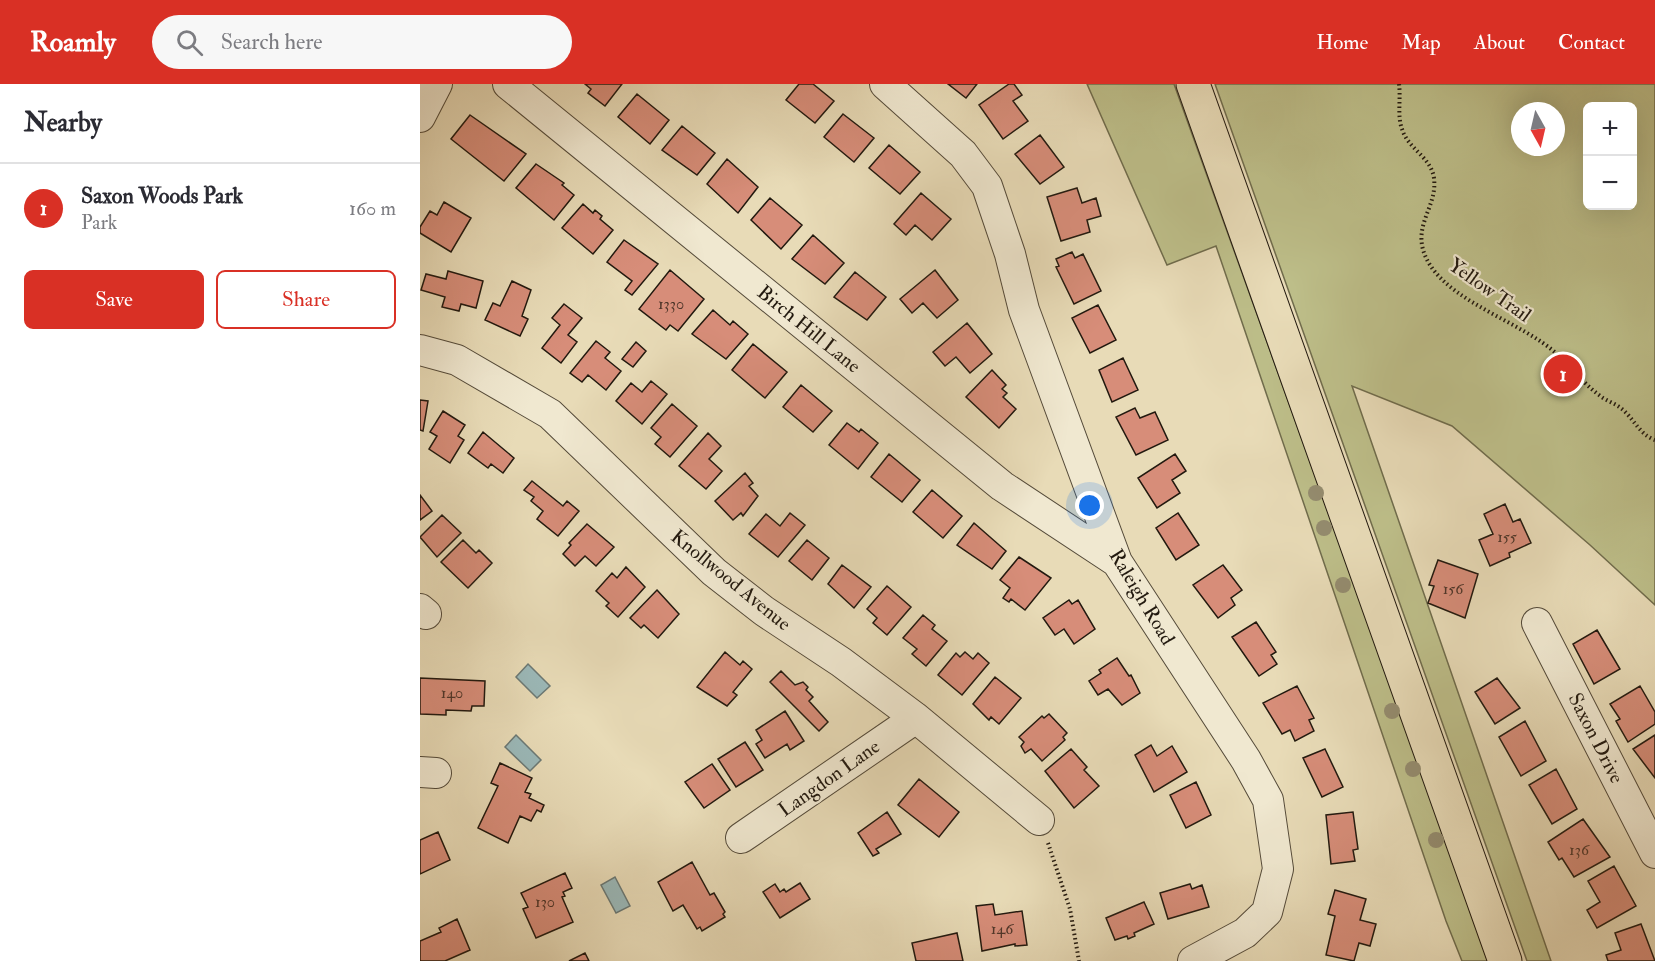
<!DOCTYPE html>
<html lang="en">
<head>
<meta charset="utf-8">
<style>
  body { margin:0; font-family:"IM FELL Double Pica",serif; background:#f7f7f7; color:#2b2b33 }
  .controls { position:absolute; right:18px; top:18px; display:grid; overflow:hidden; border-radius:9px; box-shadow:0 6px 24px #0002 }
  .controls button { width:54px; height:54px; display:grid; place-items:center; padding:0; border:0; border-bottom:2px solid #e1e1e2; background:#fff; color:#2b2b33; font:30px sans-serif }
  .compass { position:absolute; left:1091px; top:18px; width:54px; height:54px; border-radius:50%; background:#fff; box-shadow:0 6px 24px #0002; rotate:172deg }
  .you { position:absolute; left:670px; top:422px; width:21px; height:21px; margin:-15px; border:4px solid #fff; border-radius:50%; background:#1a73e8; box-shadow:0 0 0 9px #1a73e833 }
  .badge { display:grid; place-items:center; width:39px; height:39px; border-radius:50%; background:#d93025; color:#fff; font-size:20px; font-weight:700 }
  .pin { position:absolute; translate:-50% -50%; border:3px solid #fff; box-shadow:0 2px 6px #0006 }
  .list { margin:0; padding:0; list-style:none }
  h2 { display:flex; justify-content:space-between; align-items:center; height:78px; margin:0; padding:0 24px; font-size:26px }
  h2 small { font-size:20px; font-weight:400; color:#7c7c81 }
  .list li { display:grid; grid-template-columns:39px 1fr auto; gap:18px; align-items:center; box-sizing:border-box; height:90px; padding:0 24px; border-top:2px solid #e1e1e2 }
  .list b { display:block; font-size:22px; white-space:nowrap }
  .list p { margin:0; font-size:20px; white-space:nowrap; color:#7c7c81 }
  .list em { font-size:20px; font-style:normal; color:#7c7c81 }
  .actions { display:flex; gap:12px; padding:18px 24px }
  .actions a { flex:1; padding:14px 0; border:2px solid #d93025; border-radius:9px; text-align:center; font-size:21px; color:#d93025 }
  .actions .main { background:#d93025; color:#fff }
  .icon { flex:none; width:33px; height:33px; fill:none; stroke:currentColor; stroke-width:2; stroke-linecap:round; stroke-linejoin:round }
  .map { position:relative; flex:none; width:1235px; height:877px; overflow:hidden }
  header { display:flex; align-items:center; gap:36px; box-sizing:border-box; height:84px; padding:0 30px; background:#d93025; color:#fff }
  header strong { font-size:28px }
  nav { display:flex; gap:33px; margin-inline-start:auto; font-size:21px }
  .search { width:420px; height:54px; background:#f7f7f7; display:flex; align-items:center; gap:15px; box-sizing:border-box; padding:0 21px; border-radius:33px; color:#7c7c81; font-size:22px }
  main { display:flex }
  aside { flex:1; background:#fff }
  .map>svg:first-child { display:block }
</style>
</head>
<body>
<header>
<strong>Roamly</strong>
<div class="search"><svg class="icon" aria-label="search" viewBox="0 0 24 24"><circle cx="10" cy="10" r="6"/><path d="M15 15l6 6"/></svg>Search here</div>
<nav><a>Home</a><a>Map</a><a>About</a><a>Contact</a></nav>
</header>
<main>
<aside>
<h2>Nearby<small></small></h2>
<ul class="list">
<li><span class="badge">1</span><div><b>Saxon Woods Park</b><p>Park</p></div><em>160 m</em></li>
</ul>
<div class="actions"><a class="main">Save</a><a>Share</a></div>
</aside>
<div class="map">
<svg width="1235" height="877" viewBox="0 0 1235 877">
  <rect width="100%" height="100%" fill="#e8dbb7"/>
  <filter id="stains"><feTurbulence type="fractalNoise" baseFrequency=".00333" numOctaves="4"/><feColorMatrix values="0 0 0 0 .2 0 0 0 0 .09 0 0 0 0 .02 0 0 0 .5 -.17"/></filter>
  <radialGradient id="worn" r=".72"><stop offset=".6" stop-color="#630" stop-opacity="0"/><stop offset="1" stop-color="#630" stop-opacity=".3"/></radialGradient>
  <path fill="#bdbe89" stroke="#706c4c" stroke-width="1.5" fill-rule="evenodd" d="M667,0H754L1070,877H1042L1026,837L796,162L747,181Z
    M795,0H1235V521L1170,461L1032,342L932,302L1131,877H1107ZM1168,22H1212V122H1168ZM1100,27H1136V63H1100Z"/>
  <path fill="#9bb9b9" stroke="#6b7975" stroke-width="1.5" d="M108,580L130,602L117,614L96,593Z
    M96,651L121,676L110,687L85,663Z
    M195,793L210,822L196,829L181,801Z"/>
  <path fill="#d78d79" stroke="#22190f" stroke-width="1.5" d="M165,0H202L185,22L168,9L171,5Z
    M379,0H393L414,17L395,39L366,16Z
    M528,0H557L546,14Z
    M589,0H594L602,11L593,17L608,37L583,55L559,21Z
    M217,10L249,36L230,60L198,33Z
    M423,30L454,54L434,78L404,53Z
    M50,31L106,70L84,97L31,55Z
    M262,42L295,69L277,91L242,66Z
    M620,51L644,83L620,100L595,70Z
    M469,61L500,88L480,110L449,84Z
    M307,75L338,103L318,129L287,100Z
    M116,80L144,99L142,101L154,111L134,136L96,104Z
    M657,104L662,119L676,114L681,132L667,136L670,148L641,157L627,113Z
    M501,109L531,135L512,156L495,141L486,151L474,140Z
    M350,114L382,141L361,165L331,136Z
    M24,118L51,134L31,168L0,149V143L10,127L17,131Z
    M163,120L173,129L175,126L182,132L180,135L193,146L173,170L142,144Z
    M393,151L424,179L405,200L372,175Z
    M204,156L238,180L212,211L205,206L212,197L187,178Z
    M652,168L655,174L663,170L681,207L654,220L636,183L639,182L636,175Z
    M250,186L284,215L258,247L250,241L246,246L219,225Z
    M515,186L538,216L517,234L503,219L492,229L480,215Z
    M28,187L63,197L56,224L41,220L39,227L22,223L25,213L1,206L6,190L26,195Z
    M435,188L466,213L447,236L414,213Z
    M92,197L111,206L102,232L108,235L100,252L65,236L73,219L80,222Z
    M144,220L162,234L148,251L157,258L141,279L122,264L140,241L132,234Z
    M678,221L696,256L670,269L652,234Z
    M293,226L310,241L313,237L328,250L306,275L272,250Z
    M547,239L572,270L550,289L536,273L525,282L513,268Z
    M176,257L190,268L185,274L201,287L186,306L168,291L162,298L150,289Z
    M216,258L226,267L213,283L202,275Z
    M333,260L367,288L345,314L312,286Z
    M703,274L718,306L692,318L679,286Z
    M572,286L586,301L582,305L587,309L583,313L596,325L579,344L546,313Z
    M231,297L247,310L222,340L196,317L211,299L222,308Z
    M381,301L412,327L393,348L363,323Z
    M0,316L8,317L3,347L0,346Z
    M252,320L277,342L250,373L235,360L241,353L231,344Z
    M715,324L720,334L735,328L748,356L716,371L696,333Z
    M23,327L45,341L38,352L44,356L30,379L9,365L17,352L10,348Z
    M427,339L439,348L441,345L458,359L438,385L409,361Z
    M63,348L94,374L83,389L71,380L68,384L48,369Z
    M288,349L301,362L289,375L302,387L286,405L259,382Z
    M469,370L500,396L482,418L451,393Z
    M755,370L766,387L752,396L760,409L737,424L718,394Z
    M325,389L333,399L329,402L338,412L323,432L321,429L313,436L295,417Z
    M112,397L143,422L147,417L159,427L138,452L117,435L123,427L111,417L114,413L104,406Z
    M512,406L542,432L523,454L493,428Z
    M0,411L12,427L0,436Z
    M1085,420L1093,438L1100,435L1111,459L1089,469L1090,473L1070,482L1059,456L1073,450L1064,430Z
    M370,429L385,441L358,473L329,450L346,430L360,442Z
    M758,429L779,461L756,476L736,444Z
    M22,431L41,449L17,473L0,453Z
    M554,439L586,467L572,485L537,461Z
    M167,440L194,463L176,482L165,472L155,482L143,470L151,461L149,459Z
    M43,456L56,469L59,466L72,479L48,504L21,478Z
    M387,456L409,474L392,496L369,477Z
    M599,473L631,494L605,526L591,515L589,518L583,514L590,504L580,496Z
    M1018,476L1058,490L1045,534L1008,519L1014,502L1009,501Z
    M422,481L451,503L434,524L408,500Z
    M803,481L822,506L811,514L815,521L798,534L773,501Z
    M206,483L225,503L198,533L186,522L189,519L176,507L192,489L197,494Z
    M467,502L491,523L467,551L453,539L457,534L447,525Z
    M237,506L259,530L238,554L224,541L221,544L210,534Z
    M649,516L652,520L658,516L675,545L654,560L644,545L635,551L623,534Z
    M503,531L515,541L512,545L527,557L506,582L492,570L497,565L483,554Z
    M836,538L856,568L851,571L857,580L839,592L812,553Z
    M1177,546L1200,585L1174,600L1153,560Z
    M305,568L320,581L323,577L332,585L313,608L317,611L307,622L277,603Z
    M545,568L553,575L558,569L569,579L542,611L518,591L536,569L540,573Z
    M697,574L709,592L711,591L720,609L702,621L688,605L678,611L669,597L681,589L679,586Z
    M361,587L375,601L383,598L388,603L386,606L393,613L389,617L408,638L399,647L350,598Z
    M575,593L601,614L579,640L571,633L569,636L553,620Z
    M0,594L65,597L64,622H52L51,627L26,626V631L0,630Z
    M1077,594L1100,624L1075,640L1055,608Z
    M877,602L894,634L889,636L894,647L875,657L870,646L862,650L843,619Z
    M1220,602L1235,628V640L1208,658L1196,637L1200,635L1190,620Z
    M365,627L384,657L370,666L367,660L345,674L336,660L342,656L336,646Z
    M629,630L647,649L643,653L645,656L622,677L611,665L605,669L601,662L604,658L599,653L622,632L624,634Z
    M1105,637L1126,677L1101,692L1079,653Z
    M1235,651V694L1213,665Z
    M325,658L343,686L316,703L298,675Z
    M731,661L737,672L752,662L767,688L734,708L715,671Z
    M651,665L667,683L664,686L679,702L654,724L625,687Z
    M905,665L923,703L902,713L883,674Z
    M80,679L112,694L105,708L111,710L109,714L124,721L121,728L117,726L111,737L100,732L88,759L58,744L78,702L71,699Z
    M292,680L310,706L284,724L265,698Z
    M1136,685L1157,725L1132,740L1109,701Z
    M499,695L539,728L519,753L478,721Z
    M776,698L791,731L766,744L750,711Z
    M467,728L481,750L456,765L459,769L453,772L438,749Z
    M933,728L938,765L933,766L935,777L911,780L906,731Z
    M1163,735L1190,773L1154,793L1142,774L1139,776L1128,758Z
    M18,748L30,776L0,790V756Z
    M272,778L290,811L294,809L305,828L303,830L305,833L282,847L280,843L277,845L263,821L253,827L238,798Z
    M1194,782L1216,822L1177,844L1167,826L1180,818L1168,797Z
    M145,789L152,804L143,808L145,812L142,813L153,838L116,854L103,825L108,823L101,809Z
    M380,799L390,815L360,834L343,808L355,800L360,808L364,805L366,808Z
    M770,800L772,805L782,801L789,823L748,835L740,809Z
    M915,806L946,815L940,836L956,840L950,862L939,859L934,877L906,871L915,832L908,830Z
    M724,818L734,840L714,849L715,852L708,855L707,852L695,856L686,834Z
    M573,820L575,831L602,827L607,861L595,862V860L562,867L556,822Z
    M37,835L50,866L25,877H0V857L21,848L19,844Z
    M1221,840L1235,877H1188L1186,871L1201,866L1195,849Z
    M537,849L543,877H496L492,859Z
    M165,869L169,877H149Z"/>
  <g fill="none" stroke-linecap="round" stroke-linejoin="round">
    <defs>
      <path id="minor" d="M88,0L582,402L697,478
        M465,0L543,70L567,102L590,170L604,226L697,478L826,676L848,716L858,785L847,828L825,849L773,877
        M0,33L17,0
        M0,266L37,276L130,330L294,488L344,527L421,578L496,634L619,736
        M0,525L6,530
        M1117,539L1235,769
        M0,688L16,689
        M321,754L496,634"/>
      <path id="highway" d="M773,0L1085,877"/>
    </defs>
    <use href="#minor" stroke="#544a39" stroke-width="32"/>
    <use href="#highway" stroke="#22190f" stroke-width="35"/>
    <path stroke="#22190f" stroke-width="4" stroke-dasharray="1.5 3" stroke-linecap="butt" d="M979,0C981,14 977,32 982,45C988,65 1011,73 1014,94C1018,126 987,144 1010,181C1035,220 1103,239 1137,270C1151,283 1163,299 1179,311C1186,317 1195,319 1202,325C1214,335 1220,351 1235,356
      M628,759L650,825L659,877"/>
    <use href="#minor" stroke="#f0e8d0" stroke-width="30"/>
    <use href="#highway" stroke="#e8dbb7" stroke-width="33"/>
  </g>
  <g fill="#948c6f">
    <circle cx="896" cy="409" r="8"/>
    <circle cx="904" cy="444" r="8"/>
    <circle cx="923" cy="501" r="8"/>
    <circle cx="972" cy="627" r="8"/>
    <circle cx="993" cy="685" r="8"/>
    <circle cx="1016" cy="756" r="8"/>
  </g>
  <g text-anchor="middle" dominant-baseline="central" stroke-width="4.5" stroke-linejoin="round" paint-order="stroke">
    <g font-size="16" fill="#4f362a">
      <text x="251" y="220">1330</text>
      <text x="1087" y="453">155</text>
      <text x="1033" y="505">156</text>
      <text x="32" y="609">140</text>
      <text x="1159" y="766">136</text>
      <text x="125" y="818">130</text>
      <text x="582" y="845">146</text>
    </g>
    <g font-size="20" fill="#22190f" stroke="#f0e8d0">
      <text transform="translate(1070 206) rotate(35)">Yellow Trail</text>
      <text transform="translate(389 245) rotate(39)">Birch Hill Lane</text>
      <text transform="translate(311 496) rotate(39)">Knollwood Avenue</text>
      <text transform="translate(722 513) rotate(59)">Raleigh Road</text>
      <text transform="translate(1176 654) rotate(63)">Saxon Drive</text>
      <text transform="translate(409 694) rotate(-35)">Langdon Lane</text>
    </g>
  </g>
  <rect width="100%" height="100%" filter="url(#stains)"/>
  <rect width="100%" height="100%" fill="url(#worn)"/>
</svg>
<div class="controls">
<button>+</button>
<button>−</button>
</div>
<svg class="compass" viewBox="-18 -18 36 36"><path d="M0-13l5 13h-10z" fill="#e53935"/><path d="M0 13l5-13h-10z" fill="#7c7c81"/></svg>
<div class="you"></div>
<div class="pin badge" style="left:1143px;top:290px">1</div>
</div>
</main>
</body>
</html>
